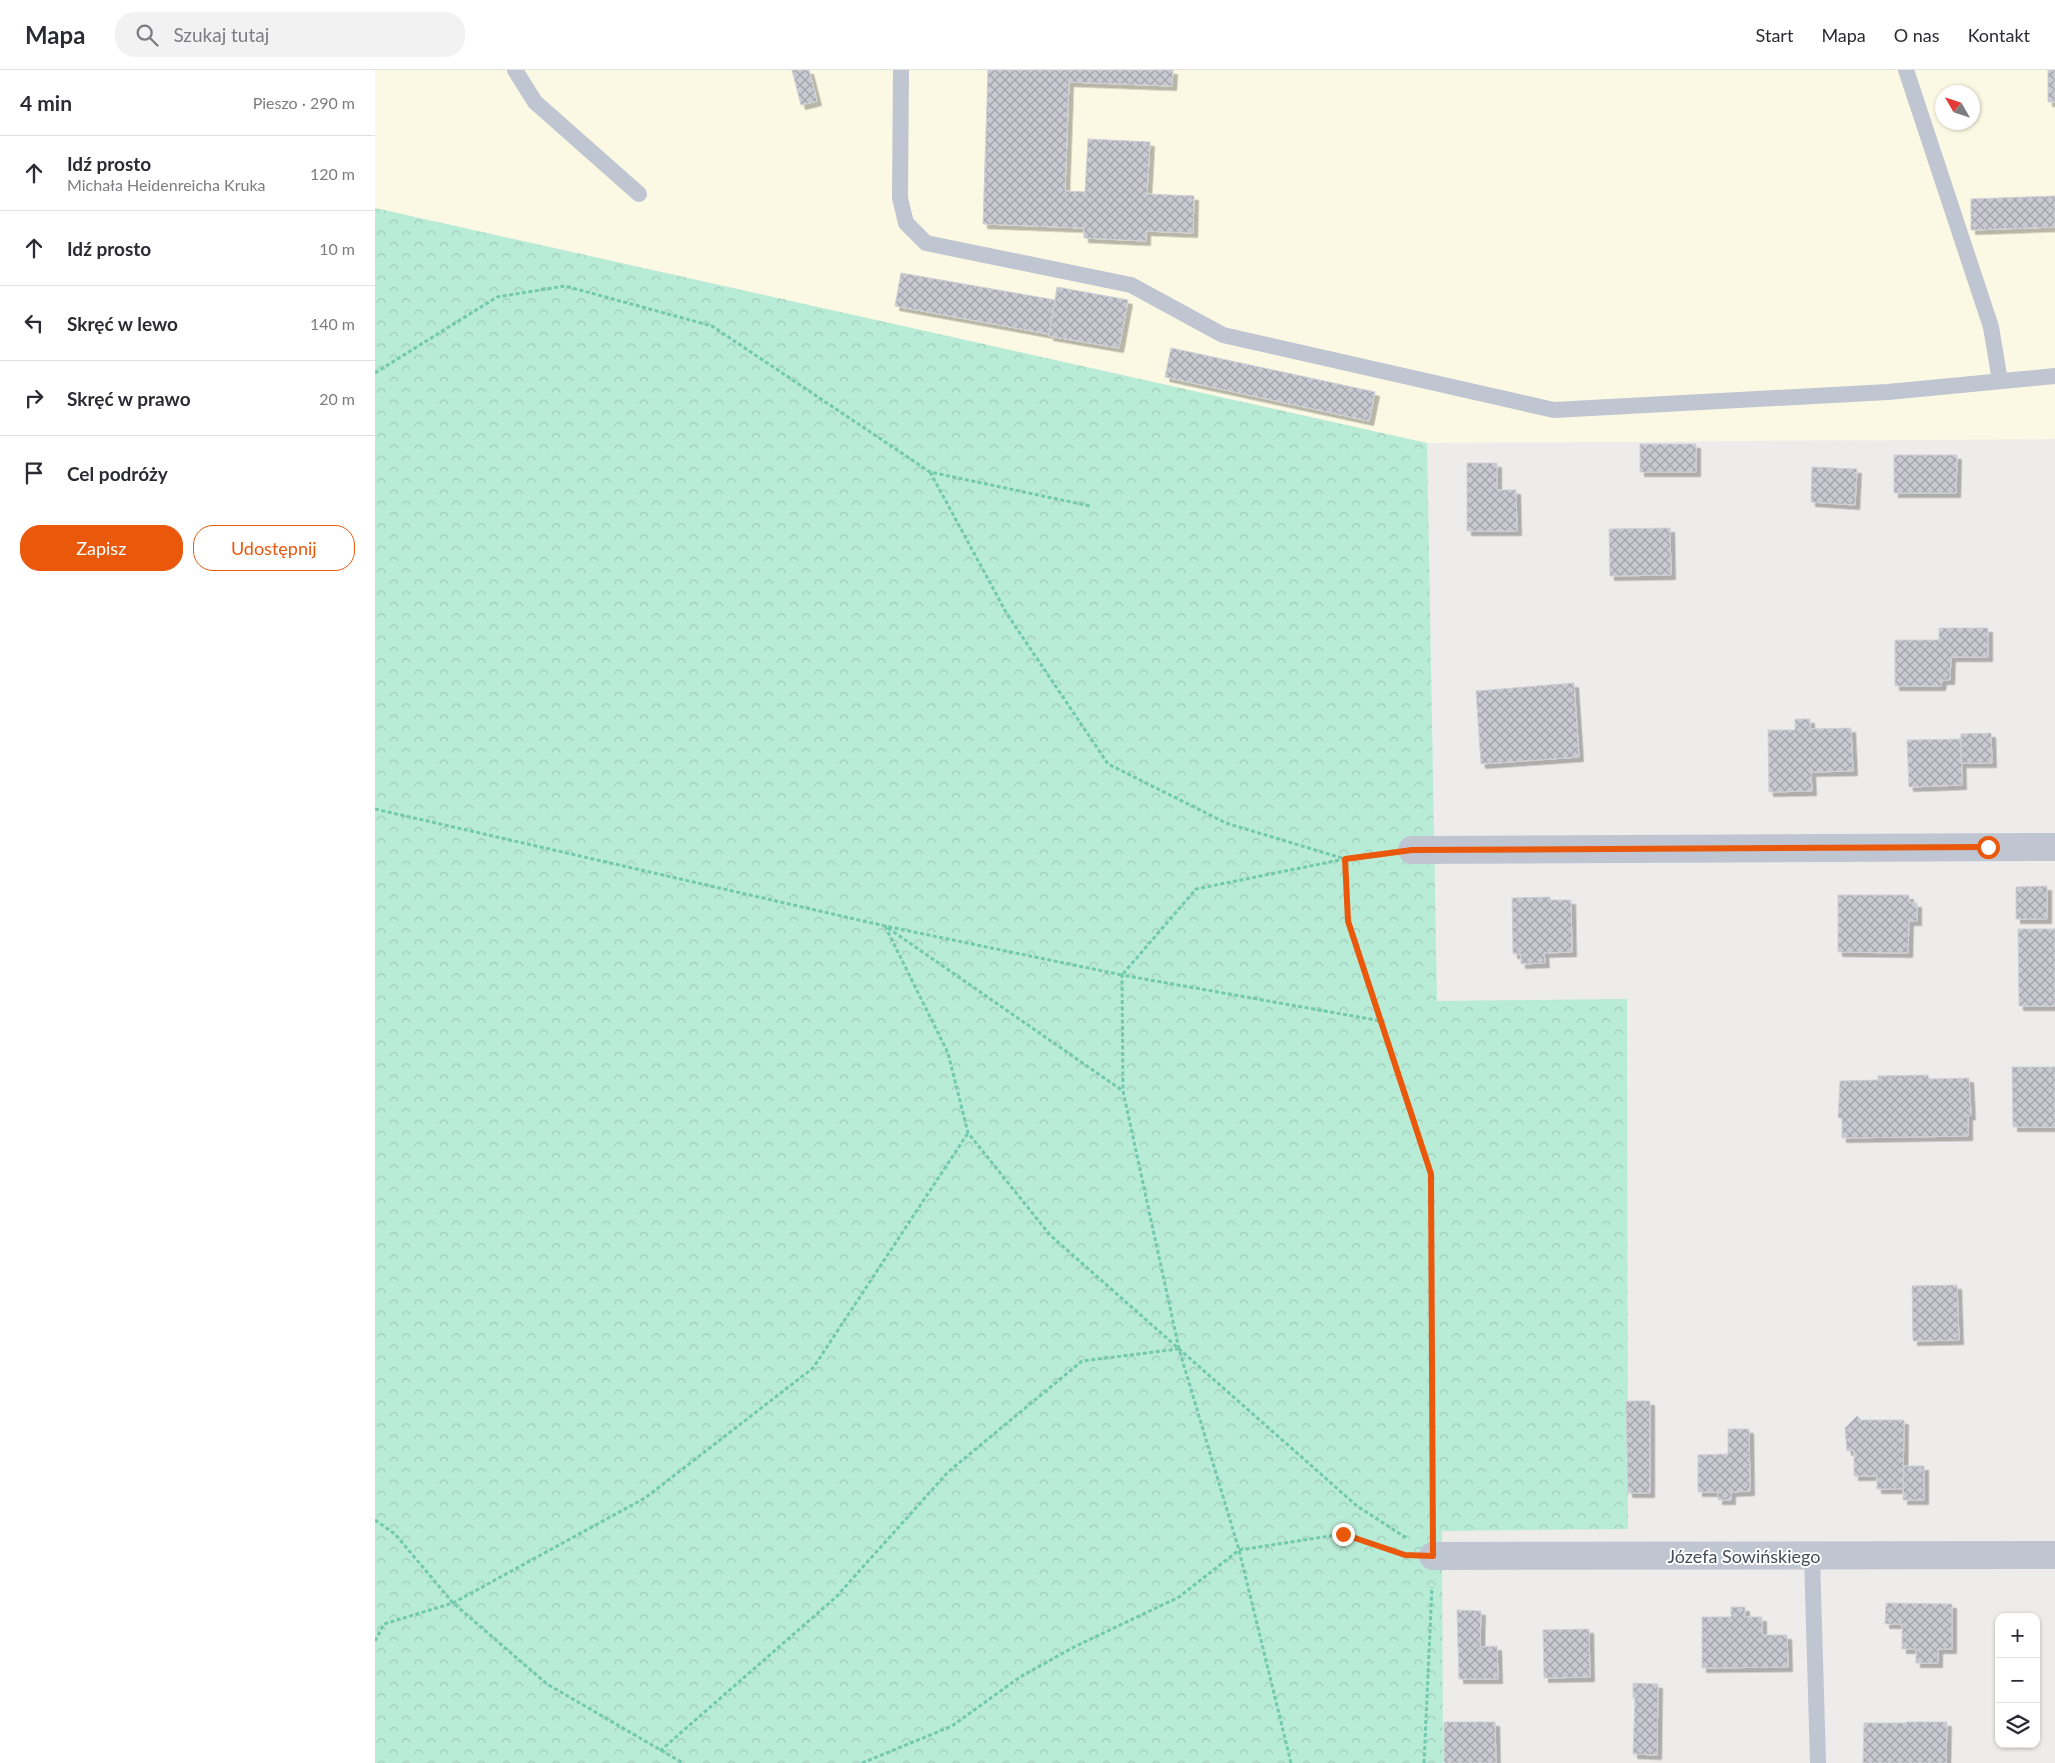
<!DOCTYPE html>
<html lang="pl">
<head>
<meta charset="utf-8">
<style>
  body { margin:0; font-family:Lato,sans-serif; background:#f2f2f3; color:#2b2b33 }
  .controls { position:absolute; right:15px; bottom:15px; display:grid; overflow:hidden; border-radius:10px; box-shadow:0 1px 4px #0004 }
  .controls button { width:45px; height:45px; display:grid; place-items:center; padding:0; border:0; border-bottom:1px solid #e1e1e2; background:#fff; color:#2b2b33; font:25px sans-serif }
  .compass { position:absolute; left:1560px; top:15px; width:45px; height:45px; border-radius:50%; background:#fff; box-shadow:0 1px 4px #0004; rotate:309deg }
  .stop { position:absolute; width:15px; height:15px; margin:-11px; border:4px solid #ea580c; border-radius:50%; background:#fff }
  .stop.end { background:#ea580c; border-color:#fff; box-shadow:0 1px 5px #0008 }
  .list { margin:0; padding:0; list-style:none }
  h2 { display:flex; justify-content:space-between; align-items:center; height:65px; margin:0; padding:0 20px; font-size:21px }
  h2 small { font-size:16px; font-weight:400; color:#7c7c81 }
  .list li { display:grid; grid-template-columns:32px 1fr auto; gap:15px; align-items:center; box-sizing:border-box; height:75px; padding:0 20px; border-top:1px solid #e1e1e2 }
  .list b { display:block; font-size:19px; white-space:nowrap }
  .list p { margin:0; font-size:16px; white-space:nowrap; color:#7c7c81 }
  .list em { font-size:16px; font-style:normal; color:#7c7c81 }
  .actions { display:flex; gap:10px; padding:15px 20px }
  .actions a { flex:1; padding:11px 0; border:1px solid #ea580c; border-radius:20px; text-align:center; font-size:18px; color:#ea580c }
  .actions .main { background:#ea580c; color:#fff }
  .icon { flex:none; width:28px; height:28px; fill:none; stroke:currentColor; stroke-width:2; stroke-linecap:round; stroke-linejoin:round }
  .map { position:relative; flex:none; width:1680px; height:1693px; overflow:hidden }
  header { display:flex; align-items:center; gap:30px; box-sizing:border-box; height:70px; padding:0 25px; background:#fff; border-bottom:1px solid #e1e1e2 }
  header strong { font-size:24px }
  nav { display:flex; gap:28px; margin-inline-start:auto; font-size:18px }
  .search { width:350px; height:45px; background:#f2f2f3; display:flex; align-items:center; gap:12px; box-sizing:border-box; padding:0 18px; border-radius:20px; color:#7c7c81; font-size:19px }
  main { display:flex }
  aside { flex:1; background:#fff }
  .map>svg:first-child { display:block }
</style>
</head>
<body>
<header>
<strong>Mapa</strong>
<div class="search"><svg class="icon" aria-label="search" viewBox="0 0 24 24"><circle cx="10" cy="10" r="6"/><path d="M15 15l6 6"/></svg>Szukaj tutaj</div>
<nav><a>Start</a><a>Mapa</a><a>O nas</a><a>Kontakt</a></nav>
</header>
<main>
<aside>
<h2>4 min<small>Pieszo · 290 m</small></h2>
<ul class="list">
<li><svg class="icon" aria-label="ahead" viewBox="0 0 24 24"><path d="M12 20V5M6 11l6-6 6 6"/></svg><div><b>Idź prosto</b><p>Michała Heidenreicha Kruka</p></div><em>120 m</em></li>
<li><svg class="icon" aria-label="ahead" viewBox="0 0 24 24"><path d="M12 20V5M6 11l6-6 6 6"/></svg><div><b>Idź prosto</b></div><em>10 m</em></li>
<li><svg class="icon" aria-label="left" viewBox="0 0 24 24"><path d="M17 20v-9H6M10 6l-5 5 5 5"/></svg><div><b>Skręć w lewo</b></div><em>140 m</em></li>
<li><svg class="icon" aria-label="right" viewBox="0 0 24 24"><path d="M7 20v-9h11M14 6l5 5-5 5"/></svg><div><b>Skręć w prawo</b></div><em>20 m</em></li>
<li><svg class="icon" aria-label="arrive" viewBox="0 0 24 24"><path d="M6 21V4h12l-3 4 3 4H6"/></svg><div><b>Cel podróży</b></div></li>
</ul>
<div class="actions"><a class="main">Zapisz</a><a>Udostępnij</a></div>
</aside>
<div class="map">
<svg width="1680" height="1693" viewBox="0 0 1680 1693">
  <defs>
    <pattern id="forest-crowns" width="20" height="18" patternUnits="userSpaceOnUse" patternTransform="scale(1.25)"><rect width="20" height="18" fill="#b9ecd6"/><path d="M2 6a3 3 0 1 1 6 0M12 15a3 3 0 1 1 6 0" fill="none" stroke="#a0ccba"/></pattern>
    <pattern id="building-cross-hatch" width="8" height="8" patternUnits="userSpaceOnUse" patternTransform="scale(1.25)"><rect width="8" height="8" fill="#c8c9d1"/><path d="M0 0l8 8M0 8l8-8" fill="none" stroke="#a4a5ac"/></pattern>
    <filter id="shadow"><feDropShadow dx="4.5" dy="4.5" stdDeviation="0" flood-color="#0004"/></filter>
  </defs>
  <rect width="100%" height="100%" fill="#eeeceb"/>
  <path fill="#fbf8e3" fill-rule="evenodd" d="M0,0H1680V369L1052,373L0,138ZM1568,22H1598V52H1568Z"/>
  <path fill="url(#forest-crowns)" d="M0,138L1052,373L1062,931L1252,929L1253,1459L1067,1461L1068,1693H0Z"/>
  <path fill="url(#building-cross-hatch)" stroke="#cfd0d7" filter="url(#shadow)" d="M417,0H434L442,31L426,35Z
    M613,0H798L797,16L694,12L690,121L710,122L713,69L775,72L772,124L819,126L818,163L771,161V171L709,168V158L608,154Z
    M1673,0H1680V32H1673Z
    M1680,126V157L1596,160V129Z
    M526,203L680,230L674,264L520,236Z
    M682,217L753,230L744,278L674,266Z
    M796,278L1000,322L994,351L790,307Z
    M1265,374H1321V402H1265Z
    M1519,385H1582L1581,423H1519Z
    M1092,393H1122V420H1141L1142,461H1092Z
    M1437,397L1482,399L1480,435L1436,432Z
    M1295,458L1296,505L1235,506L1234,459Z
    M1564,558H1613V587H1576L1575,610H1567L1566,616H1520V570H1564Z
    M1199,613L1204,687L1106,694L1101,621Z
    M1420,649H1435V659L1476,658L1478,701L1436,702L1437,721L1394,722L1393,660H1420Z
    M1616,663L1617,693H1586V664Z
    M1586,669L1587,715L1534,717L1532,670Z
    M1672,816V849H1641V817Z
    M1463,825H1534V833H1542V851H1534L1533,883L1463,882Z
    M1175,827V830H1196L1197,882L1169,883L1170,893L1146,894V884H1138L1137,828Z
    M1643,859H1680V936H1644Z
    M1637,997H1680V1057H1638Z
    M1553,1005L1554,1009L1594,1008L1596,1045L1593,1046V1066L1467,1068V1048H1463L1465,1011L1503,1010V1006Z
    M1582,1215L1584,1270L1538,1271L1537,1216Z
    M1251,1331H1275V1423H1253Z
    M1482,1346L1486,1350H1529L1528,1419H1502V1406H1479V1380L1472,1381L1470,1358Z
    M1353,1359H1374L1375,1421L1356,1422V1430H1343V1422H1323V1385L1353,1384Z
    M1529,1396H1549V1430H1528Z
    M1511,1533L1577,1534V1579H1563V1593H1541V1579H1527V1554H1510Z
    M1356,1537H1370V1547H1387V1565H1412L1413,1597L1327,1598V1547H1356Z
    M1082,1540L1106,1541L1105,1577L1122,1576L1123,1609H1084Z
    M1214,1559L1215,1607L1169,1608L1168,1560Z
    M1258,1613L1283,1614L1282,1685L1258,1684L1260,1628H1258Z
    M1069,1652H1120L1121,1693H1069Z
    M1531,1652H1572L1571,1693H1488L1489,1653H1531Z"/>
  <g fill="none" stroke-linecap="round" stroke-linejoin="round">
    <path stroke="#72c9ad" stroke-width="3" stroke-dasharray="4 2.5" stroke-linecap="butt" d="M0,303L122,227L190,216L337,256L555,402L715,436
      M555,402L632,544L733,694L851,753L970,789L973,851L1056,1104L1058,1456
      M0,739L510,856L747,905L821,819L970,789L1008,784
      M510,856L573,983L593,1063L675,1165L982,1436L1033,1469
      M513,858L748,1021
      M0,1450L20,1464L78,1533L172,1614L308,1693
      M0,1571L9,1554L78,1533L270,1428L438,1298L593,1063
      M285,1681L461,1527L573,1402L707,1291L803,1279
      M487,1693L577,1656L645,1607L699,1577L804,1527L864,1480L968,1464L1028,1485
      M916,1693L864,1480L804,1279L748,1021L747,905L1006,951
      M1049,1693L1057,1517"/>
    <path stroke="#bfc5d1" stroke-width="16" d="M140,0L160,32L264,124
      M526,0L525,128L531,153L551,173L756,215L848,265L1179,340L1513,322L1680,306
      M1531,0L1616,257L1625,311
      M1437,1486L1443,1693"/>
    <path stroke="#bfc5d1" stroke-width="28" d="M1037,780L1680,777
      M1058,1486L1680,1485"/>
  </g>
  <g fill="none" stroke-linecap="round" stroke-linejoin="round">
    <path stroke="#ea580c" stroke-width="6" d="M968,1464L1030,1485L1058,1486L1056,1104L973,851L970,789L1037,780L1613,777"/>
  </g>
  <g text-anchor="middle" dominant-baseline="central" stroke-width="4" stroke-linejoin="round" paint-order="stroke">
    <g font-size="18" fill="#444b58" stroke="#fff">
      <text x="1369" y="1486">Józefa Sowińskiego</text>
    </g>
  </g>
</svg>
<div class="controls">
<button>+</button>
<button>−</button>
<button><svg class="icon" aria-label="layers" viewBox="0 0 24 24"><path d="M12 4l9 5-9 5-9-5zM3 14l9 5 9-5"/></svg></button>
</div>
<svg class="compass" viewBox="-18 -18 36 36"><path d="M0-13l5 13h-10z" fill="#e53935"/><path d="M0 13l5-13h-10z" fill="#7c7c81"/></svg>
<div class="stop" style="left:1613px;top:777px"></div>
<div class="stop end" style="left:968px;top:1464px"></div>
</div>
</main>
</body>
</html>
